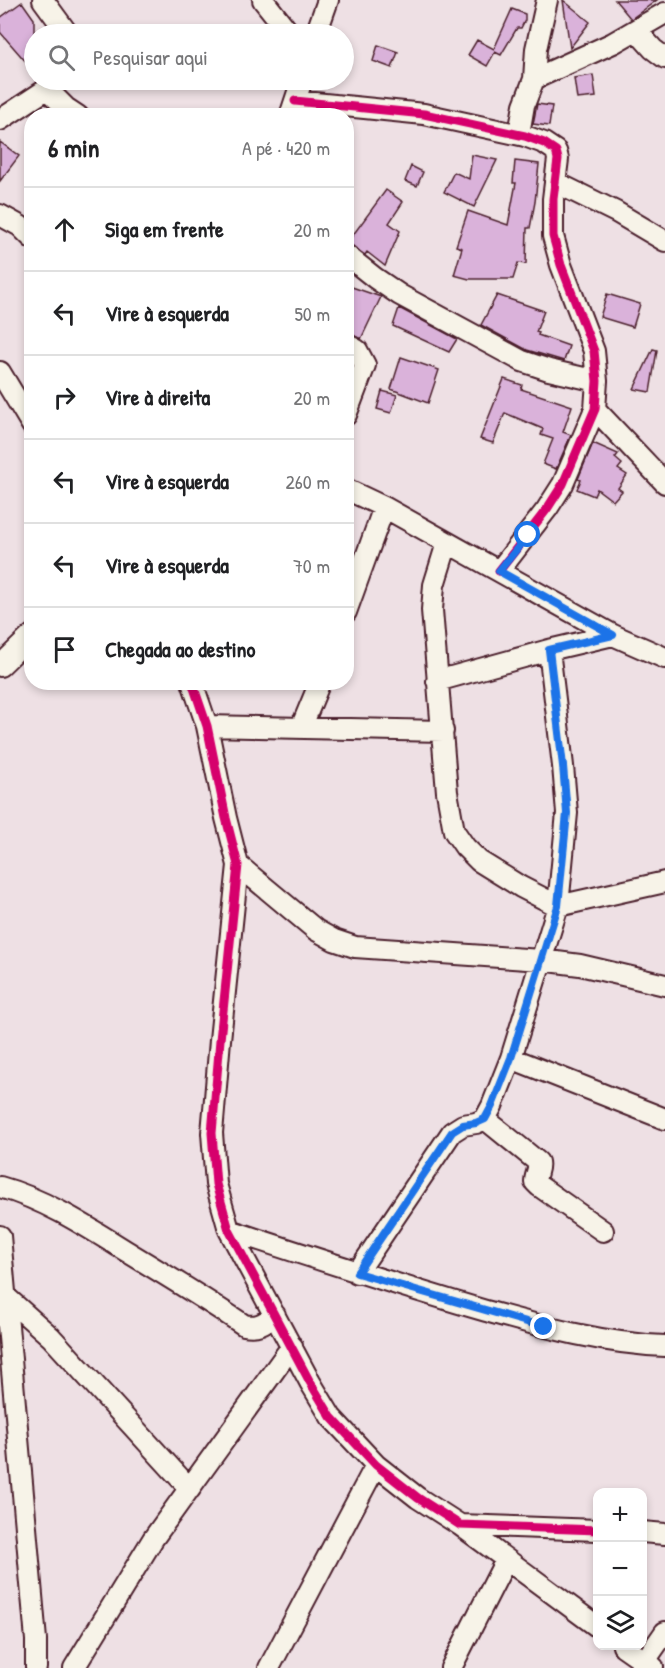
<!DOCTYPE html>
<html lang="pt">
<head>
<meta charset="utf-8">
<style>
  body { margin:0; font-family:"Patrick Hand",sans-serif; background:#f2f2f2; color:#202124 }
  .controls { position:absolute; right:18px; bottom:18px; display:grid; overflow:hidden; border-radius:12px; box-shadow:0 3px 9px #0003 }
  .controls button { width:54px; height:54px; display:grid; place-items:center; padding:0; border:0; border-bottom:2px solid #e0e0e0; background:#fff; color:#202124; font:30px sans-serif }
  .stop { position:absolute; width:18px; height:18px; margin:-14px; border:4px solid #1a73e8; border-radius:50%; background:#fff }
  .stop.end { background:#1a73e8; border-color:#fff; box-shadow:0 2px 6px #0008 }
  .list { margin:0; padding:0; list-style:none }
  h2 { display:flex; justify-content:space-between; align-items:center; height:78px; margin:0; padding:0 24px; font-size:26px }
  h2 small { font-size:20px; font-weight:400; color:#757577 }
  .list li { display:grid; grid-template-columns:39px 1fr auto; gap:18px; align-items:center; box-sizing:border-box; height:84px; padding:0 24px; border-top:2px solid #e0e0e0 }
  .list b { display:block; font-size:22px; white-space:nowrap }
  .list em { font-size:20px; font-style:normal; color:#757577 }
  .icon { flex:none; width:33px; height:33px; fill:none; stroke:currentColor; stroke-width:2; stroke-linecap:round; stroke-linejoin:round }
  .map { position:relative; flex:none; width:665px; height:1668px; overflow:hidden }
  .search { position:absolute; background:#fff; box-shadow:0 3px 9px #0003; left:24px; top:24px; width:330px; height:66px; display:flex; align-items:center; gap:15px; box-sizing:border-box; padding:0 21px; border-radius:33px; color:#757577; font-size:22px }
  .panel { position:absolute; background:#fff; box-shadow:0 3px 9px #0003; left:24px; top:108px; width:330px; height:582px; border-radius:24px }
  .map>svg:first-child { display:block }
</style>
</head>
<body>
<div class="map">
<svg width="665" height="1668" viewBox="0 0 665 1668">
  <rect width="100%" height="100%" fill="#eee0e4"/>
  <filter id="ink" filterUnits="userSpaceOnUse"><feTurbulence type="fractalNoise" baseFrequency=".0167" numOctaves="2"/><feDisplacementMap in="SourceGraphic" scale="12" xChannelSelector="R" yChannelSelector="G"/><feConvolveMatrix kernelMatrix="1 2 1 2 8 2 1 2 1" color-interpolation-filters="sRGB"/></filter>
  <g filter="url(#ink)">
    <path fill="#dab2da" stroke="#4a1f2b" stroke-width="1.5" d="M563,0L590,22L570,48Z
      M615,0H657L631,19Z
      M22,2L34,19V71L0,32V18Z
      M512,9L525,14V20L521,28H517L501,55L495,52L487,66L468,55L477,40L494,49Z
      M378,45L398,52L392,68L373,61Z
      M593,75L596,97L577,99L574,78Z
      M537,104L552,106L549,126L533,124Z
      M0,142L19,156L0,181Z
      M472,155L497,160L474,207L444,192L454,172L469,179Z
      M515,161L539,164L535,202L530,228H527L526,264L518,263L513,279H469L454,275L462,248L456,246L468,211L508,225L516,183H513Z
      M411,166L423,172L417,186L405,181Z
      M386,190L403,202L389,223L400,231L385,266L367,252L365,255L347,243Z
      M346,285L381,297L361,339L346,332Z
      M607,294L640,304L633,327L600,317Z
      M497,295L544,311L536,332L539,333L538,335L569,346L564,361L527,350L481,325Z
      M399,308L457,339L449,352L393,326Z
      M653,349L657,350L650,392L634,389Z
      M401,357L439,370L428,403L391,389Z
      M504,379L522,385L521,389L572,406L563,432L571,435L556,469L543,464L553,439L541,435L543,429L505,413L493,443L480,439Z
      M382,391L397,395L391,413L377,409Z
      M593,443L618,454L615,458L622,464L618,469L627,475L618,488L622,491L613,501L597,489L594,496L577,489L581,480L578,479Z"/>
    <g fill="none" stroke-linecap="round" stroke-linejoin="round">
      <defs>
        <path id="minor" d="M43,0L68,34
          M263,0L290,34
          M636,30L653,49L665,58
          M316,34L328,0
          M534,79L536,49L547,0
          M47,89L66,108L78,116
          M295,101L424,114L525,136L544,143L556,151L558,159L553,199V236L561,265L594,351L597,381L595,409L563,484L547,509L499,571
          M290,116L302,80
          M0,120L47,89L56,80
          M519,134L524,105L534,79L613,43L665,13
          M555,182L616,212L665,241
          M0,215L20,226L32,238
          M346,255L375,278L400,295L522,361L549,370L597,381
          M346,344L357,350L365,365L346,415
          M0,372L32,425
          M595,409L665,483
          M346,489L384,507L613,635L665,658
          M447,543L434,585L432,610L447,792L454,831L465,847L479,861L521,887L558,906L665,882
          M346,612L384,507
          M0,666L32,635
          M437,681L549,650L613,635
          M192,682L207,726L226,818L238,865L220,1040L212,1133L216,1184L229,1230L310,1382L331,1417L376,1465L418,1498L460,1525L598,1530
          M207,726L443,731
          M301,728L320,682
          M238,865L316,930L334,940L355,947L541,960L580,965L665,985
          M511,1058L665,1119
          M485,1119L538,1162C540,1168 535,1175 535,1182L539,1186L603,1231
          M0,1187C47,1200 89,1228 131,1254C169,1277 207,1300 244,1325C258,1328 264,1323 275,1315
          M229,1230C314,1258 400,1286 486,1311C544,1327 604,1344 665,1346
          M0,1236L36,1640V1668
          M357,1273L452,1132L463,1125L476,1123L485,1119L492,1106L511,1058L558,906L567,813L563,766L549,650
          M6,1297L51,1337L190,1489
          M460,1525L598,1627
          M642,1532L665,1534
          M623,1646L653,1667
          M74,1668L153,1539L292,1346
          M269,1668L376,1465
          M451,1668L506,1560
          M640,1668L665,1632"/>
      </defs>
      <use href="#minor" stroke="#4a1f2b" stroke-width="24"/>
      <use href="#minor" stroke="#f7f3e8" stroke-width="20"/>
      <defs>
        <path id="cycleway" d="M295,101L424,114L525,136L544,143L556,151L558,159L553,199V236L561,265L594,351L597,381L595,409L563,484L547,509L499,571
          M192,682L207,726L226,818L238,865L220,1040L212,1133L216,1184L229,1230L310,1382L331,1417L376,1465L418,1498L460,1525L598,1530"/>
      </defs>
      <use href="#cycleway" stroke="#f7f3e8" stroke-width="13"/>
      <use href="#cycleway" stroke="#d6006c" stroke-width="9"/>
    </g>
  </g>
  <g fill="none" stroke-linecap="round" stroke-linejoin="round" filter="url(#ink)">
    <path stroke="#1a73e8" stroke-width="8" d="M528,535L499,571L613,635L549,650L563,766L567,813L558,906L511,1058L492,1106L485,1119L476,1123L463,1125L452,1132L357,1273L544,1327"/>
  </g>
</svg>
<div class="controls">
<button>+</button>
<button>−</button>
<button><svg class="icon" aria-label="layers" viewBox="0 0 24 24"><path d="M12 4l9 5-9 5-9-5zM3 14l9 5 9-5"/></svg></button>
</div>
<div class="stop" style="left:528px;top:535px"></div>
<div class="stop end" style="left:544px;top:1327px"></div>
<div class="search"><svg class="icon" aria-label="search" viewBox="0 0 24 24"><circle cx="10" cy="10" r="6"/><path d="M15 15l6 6"/></svg>Pesquisar aqui</div>
<section class="panel">
<h2>6 min<small>A pé · 420 m</small></h2>
<ul class="list">
<li><svg class="icon" aria-label="ahead" viewBox="0 0 24 24"><path d="M12 20V5M6 11l6-6 6 6"/></svg><div><b>Siga em frente</b></div><em>20 m</em></li>
<li><svg class="icon" aria-label="left" viewBox="0 0 24 24"><path d="M17 20v-9H6M10 6l-5 5 5 5"/></svg><div><b>Vire à esquerda</b></div><em>50 m</em></li>
<li><svg class="icon" aria-label="right" viewBox="0 0 24 24"><path d="M7 20v-9h11M14 6l5 5-5 5"/></svg><div><b>Vire à direita</b></div><em>20 m</em></li>
<li><svg class="icon" aria-label="left" viewBox="0 0 24 24"><path d="M17 20v-9H6M10 6l-5 5 5 5"/></svg><div><b>Vire à esquerda</b></div><em>260 m</em></li>
<li><svg class="icon" aria-label="left" viewBox="0 0 24 24"><path d="M17 20v-9H6M10 6l-5 5 5 5"/></svg><div><b>Vire à esquerda</b></div><em>70 m</em></li>
<li><svg class="icon" aria-label="arrive" viewBox="0 0 24 24"><path d="M6 21V4h12l-3 4 3 4H6"/></svg><div><b>Chegada ao destino</b></div></li>
</ul>
</section>
</div>
</body>
</html>
